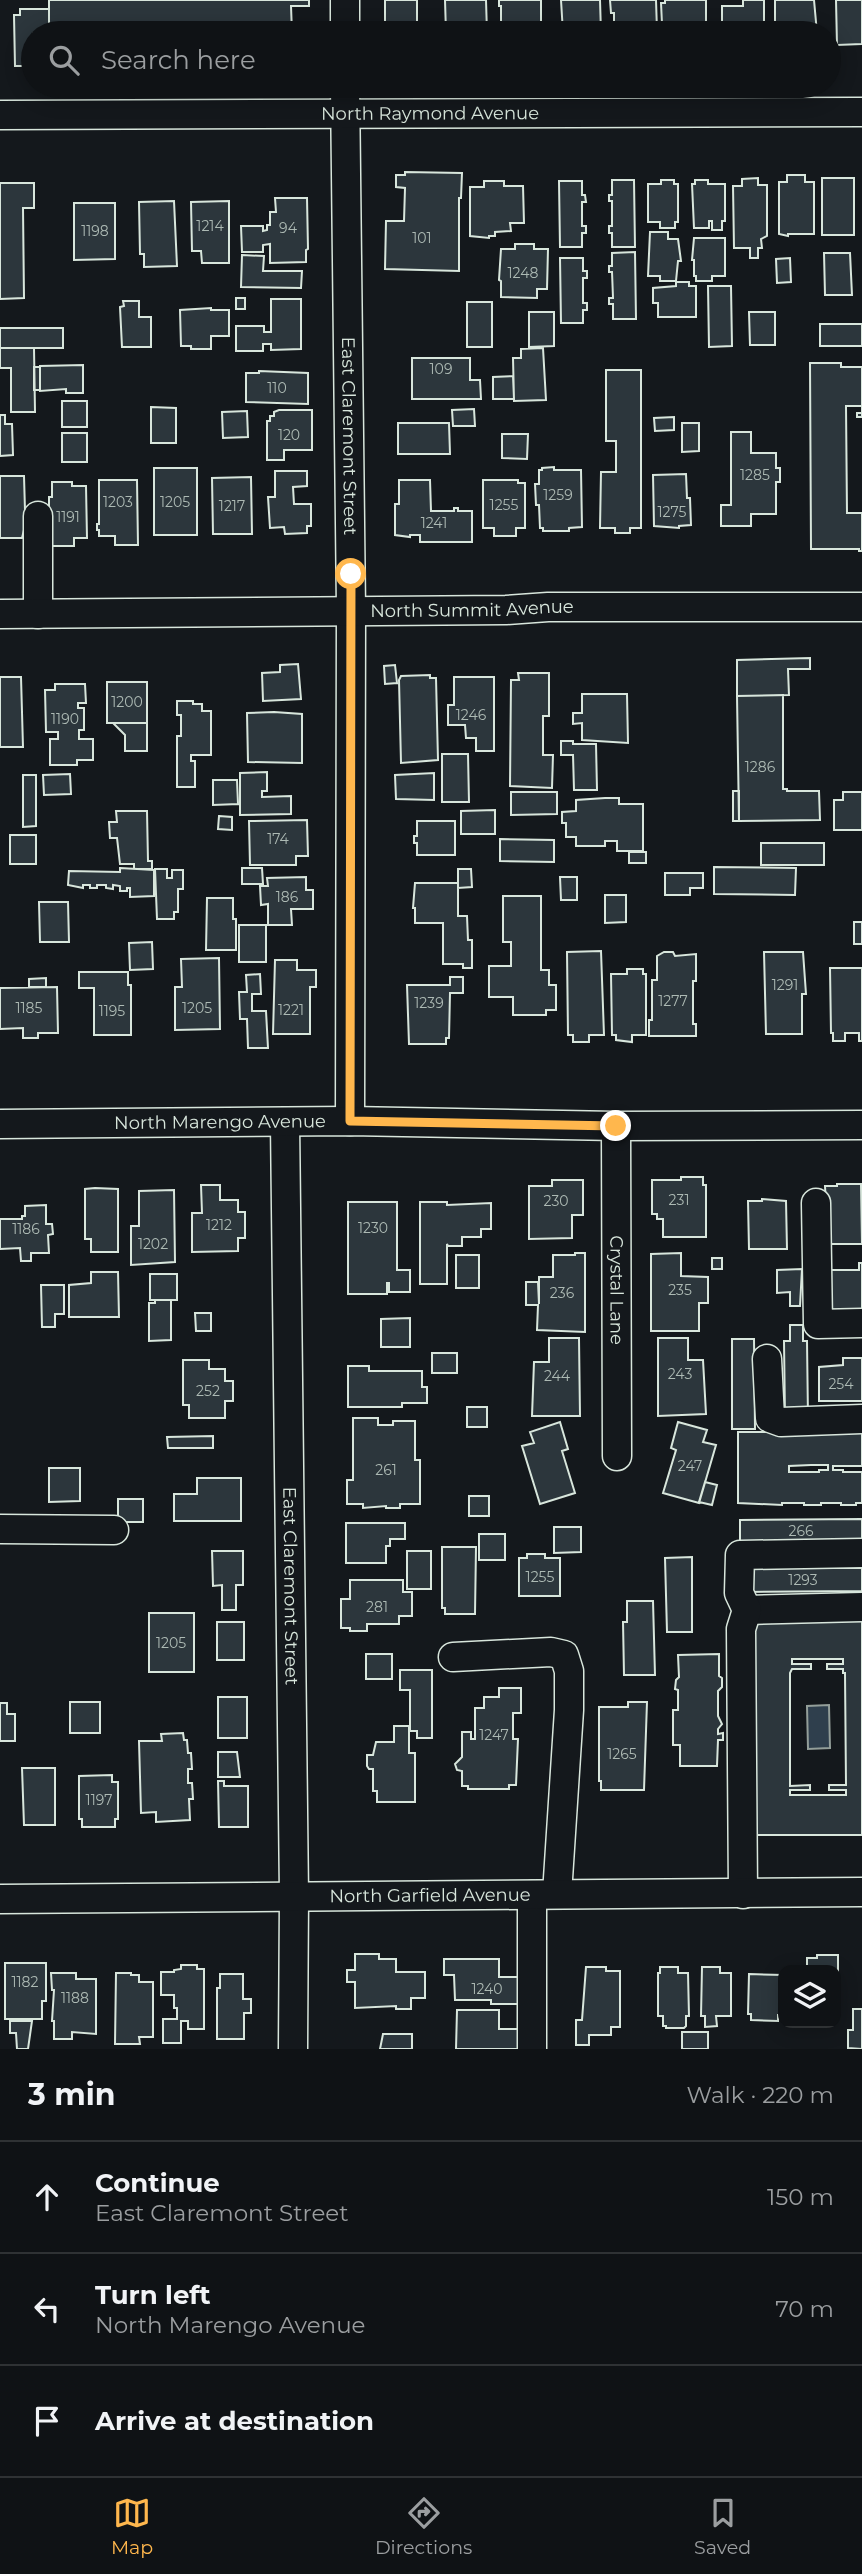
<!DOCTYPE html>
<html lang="en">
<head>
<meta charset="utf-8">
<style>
  body { margin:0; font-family:Montserrat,sans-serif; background:#1d2022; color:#f1f3f6 }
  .controls { position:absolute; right:21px; bottom:21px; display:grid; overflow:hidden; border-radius:14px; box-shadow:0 4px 18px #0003 }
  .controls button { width:63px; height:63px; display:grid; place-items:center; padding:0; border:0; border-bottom:2px solid #2f3234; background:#0f1215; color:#f1f3f6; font:35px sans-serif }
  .stop { position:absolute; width:21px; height:21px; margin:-16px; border:5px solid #ffb74d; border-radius:50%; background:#fff }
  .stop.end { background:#ffb74d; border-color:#fff; box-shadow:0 2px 7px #0008 }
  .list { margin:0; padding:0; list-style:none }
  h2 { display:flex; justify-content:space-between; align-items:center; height:91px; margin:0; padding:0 28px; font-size:30px }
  h2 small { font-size:23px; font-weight:400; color:#9b9ea0 }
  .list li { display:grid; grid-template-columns:46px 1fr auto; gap:21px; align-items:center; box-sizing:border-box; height:112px; padding:0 28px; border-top:2px solid #2f3234 }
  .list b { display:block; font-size:26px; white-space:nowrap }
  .list p { margin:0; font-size:23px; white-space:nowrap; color:#9b9ea0 }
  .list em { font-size:23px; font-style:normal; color:#9b9ea0 }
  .icon { flex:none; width:38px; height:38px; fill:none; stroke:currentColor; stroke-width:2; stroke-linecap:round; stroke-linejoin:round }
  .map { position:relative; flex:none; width:862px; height:2049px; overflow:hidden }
  .search { position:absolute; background:#0f1215; box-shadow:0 4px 18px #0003; left:21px; right:21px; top:21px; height:77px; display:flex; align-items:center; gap:18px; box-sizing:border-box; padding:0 24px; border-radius:38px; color:#9b9ea0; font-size:26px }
  .sheet { height:427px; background:#0f1215 }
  nav { display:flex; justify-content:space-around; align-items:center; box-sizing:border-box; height:98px; border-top:2px solid #2f3234; background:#0f1215; font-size:19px; color:#9b9ea0 }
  nav a { display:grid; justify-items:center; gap:4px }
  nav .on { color:#ffb74d }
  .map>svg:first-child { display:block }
</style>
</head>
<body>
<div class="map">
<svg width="862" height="2049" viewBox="0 0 862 2049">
  <rect width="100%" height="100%" fill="#14181c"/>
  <path fill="#2f3f4d" stroke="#939e99" stroke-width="2" d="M829,1705L830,1748L808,1749L807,1706Z"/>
  <path fill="#2c363c" stroke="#d8e6dc" stroke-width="2" fill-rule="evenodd" d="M49,0H309V6H291L292,33H49Z
    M385,0H417V23H428V33H398V26H385Z
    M445,0H486L487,33H446Z
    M499,0H541V33H501V6H499Z
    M561,0H600L601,33H563Z
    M610,0H656L657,31L614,32V13H611Z
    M665,0H706V33H666V24H662L661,3H665Z
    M743,0H764V33H722V6H743Z
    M775,0H814L817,33H775Z
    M836,0H862V44L837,45Z
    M20,9H49V33H33V66H15L14,15H20Z
    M405,172L462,173L461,198H459V271L385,269L386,221H404L405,188L396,187V175H405Z
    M787,175H805V182H814V234H788V236L779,234V182H787Z
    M758,178V185H767V236L761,239L762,248H758V258H750V248H734L733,186H742V179Z
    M822,178H854V235H822Z
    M612,180H634L635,247H612V233H609V226H612V201H609V195H612Z
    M661,180H674V184H678V222H675V228H660V222H648V184H661Z
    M695,180H708V184H725V221H722V230H712V221H709V228H694L692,184H695Z
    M484,181H504V186H523L524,223H510L511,231L495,232V236H489V238L470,236V187H484Z
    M559,181H582V195H585L586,202H582V226H586V233H582V247H560Z
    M0,183H34V208H23L24,298L0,299Z
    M275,198H307L308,249L306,250V262L270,263V244L263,245V252H242L241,226H263V231L267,230V225H270V212H276Z
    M174,201L177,266L144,267V254H140L139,202Z
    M229,201V263H202L201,251H192L191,202Z
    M74,203H115V259L74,260Z
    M650,232H668V239H678L681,261H678L676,281H660V276H648Z
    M694,238H725V276H712V281H696V276H694V260H692Z
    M515,244H534V249H548L547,289H537V298L501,297V281L499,280L501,249H515Z
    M635,252L636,319H613V304H609V298H613L612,272H609V266H612V253Z
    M824,253H850L852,295H825Z
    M242,255L264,256L263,271H302L301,288L241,287Z
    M560,258H583V271H587V278H583V303H587V310H583V323H561Z
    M790,258L791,282L777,283L776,259Z
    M676,282H689V286H696V317H658V303H653V288L676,286Z
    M708,286H731L732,346L709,347Z
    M236,298H245V309H236Z
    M271,299H301V349L271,350V344H263V351H236V326H264V332H271Z
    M123,301H139V317H151V347H122L120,307L124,306Z
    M467,302H492V347H467Z
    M211,308V310H229V336H211V349H191V346H181L180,310Z
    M529,312H554V346L529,347Z
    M749,312H775V345H750Z
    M820,324H862V346H820Z
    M0,328H63V348H0Z
    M0,348H34L35,412H11V368H0Z
    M543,348L546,400L514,401L513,358H521V349Z
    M412,358H470V380H480L481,399H412Z
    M810,363H841V367H862V417H857V413H862V406H846L847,513H862V551H859V549H811Z
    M83,365V393H66V389L40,391V366Z
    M34,367H40V390H34Z
    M606,370H641V528H630V533H615V528H600L601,472H616V441H606Z
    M259,371L308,373V404L246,402V373H259Z
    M513,376L514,399H493V377Z
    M62,401H87V427H62Z
    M151,407L176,408V443H151Z
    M474,409L475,426H453L452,410Z
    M279,410H312V450H284V460H267V421H270V416H274V412Z
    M247,411L248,437L223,438L222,412Z
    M0,415H5V424H12L13,455L0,456Z
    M674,417V430L655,431L654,418Z
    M398,423H449L450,454H398Z
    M682,423H699V451L682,452Z
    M731,432H751V453H776V468H780V482H776V514H751V526H721V505H731Z
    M62,433H87V462H62Z
    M502,434H528L527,459L502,458Z
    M554,467V470H581L582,527L569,528V531H543V528H540L539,505H536L535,484H539V470H542V468Z
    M154,468H197V535H154Z
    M275,471H307V486L293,487L294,504H311V526H307V533L285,534L284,527L270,528L268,497H275Z
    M686,474L687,498H690L691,525L679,526V528L654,526L653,475Z
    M0,476H24L25,510H29L22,538H0Z
    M251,477L252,534H213L212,478Z
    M99,480H137L138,545H115V536H99V530H97V524H99Z
    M399,480H430L431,511H454V508H458V511H472V542H420V535H410V537L395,535V504H399Z
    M483,480H518V483H525V528H516V536H494V528H483Z
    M52,482H72V486H86L87,538H74V546H49V497H52Z
    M810,658V669H788L789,695L737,696V660Z
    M298,664L301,699L263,701L262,673L280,672V665Z
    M395,665L397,683L385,684L384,666Z
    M518,673H549V716H543V755H553L552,788L510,786L511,680H519Z
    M430,675V678H436L438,760L401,763L399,680L401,676Z
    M0,677H21L23,747H0Z
    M454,677H494V751H476V738H466L465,725H448V705H454Z
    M107,682H147V723H107Z
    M55,684H85L86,703H78V708H84V730H79V739H93V760H77V765H50V739H58V732H46L45,690H55Z
    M582,694H627L628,743L582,740V723L573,724V713H582Z
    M783,695V789H787V791H819L820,820L739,821L737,696Z
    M177,701H193V704H202V711H211V755H191V761H195V787H177V736H181V715H177Z
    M274,712L302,714V763L248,762L247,713Z
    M113,723H147V751H125V735Z
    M561,741H573V744H596L597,790H574L573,755H561Z
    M442,754H468L469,802H442Z
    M267,772V791H262V797L291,796V814L240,815V773Z
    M434,773V800L396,799L395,775Z
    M70,774L71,794L44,795L43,775Z
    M23,775H36V826L23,827Z
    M213,780H237L238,804L213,805Z
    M733,791H739V821H733Z
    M511,792H557V814L511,815Z
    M843,792H862V830H834V800H843Z
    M605,798H619V804H643V851H617V841H605V846H576V837H566V823H562V812L576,811V800Z
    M495,810V834H461V811Z
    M116,811H147L148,861H152V869H134V864H120L117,838H110L109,822H117Z
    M219,816L232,817V830L218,829Z
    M307,820L308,856H296V865H250L249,821Z
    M417,821H455V855H417V843H414V836H417Z
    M10,835H36V864H10Z
    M500,839L554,840V862L500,861Z
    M761,843H824V865H761Z
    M629,852H646V863H629Z
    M714,867L796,868L795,895L714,894Z
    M120,868L154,870V896L130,897V888H127V891H120V886L113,885V889L106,888V885H97V888H90V885H83V888L68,885L69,871L120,872Z
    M242,868H262L263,884H242Z
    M155,869H167V878H172V870H183V889H178V912H174V919H157Z
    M458,869H471L472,887L458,888Z
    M665,873H703V888H690V895H665Z
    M306,877V890H313V909H291L292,925H268V904L261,905L260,886H268L267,878Z
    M560,877H577V900H561Z
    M415,883H458V916H467L468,940H472V968H463V964H443V923H415V908H413Z
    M605,895H626V922L605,923Z
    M503,896H541V970H549V985H556V1010H546V1015H513V997H489V966H511V942H503Z
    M207,898H233V919H236V950H206Z
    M39,902H68L69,942H40Z
    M854,922H862V944H854Z
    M239,925H266V962H239Z
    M152,942L153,969L130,970L129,943Z
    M601,951L604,1035H589V1042H573V1035H568L567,952Z
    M664,952H673L675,956L696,954V981H693V1024H696V1036H649V1020H652V980H657V956Z
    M764,952H803L806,994H802V1034H766Z
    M219,958L220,1029L175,1030V987H182L181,959Z
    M275,960H297V970H316V987H310V1034H273Z
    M830,968H862V1041H859V1033H845V1041H833V1033H831Z
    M627,969H643V974H646V1035H632V1042L616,1040V1035H612L611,974H627Z
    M79,972H128V985H131V1035H94V988H79Z
    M260,974L261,994H252V1011H266L268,1048H248L247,1019H240L239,992H247L246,975Z
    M450,977H463V993H450L449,1038H446V1044H409L407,985H450Z
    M46,978V987H29V979Z
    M57,987L58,1033H38V1038H23V1028L0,1029V988Z
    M681,1177H703V1185H706V1237H663V1219H657V1214H652V1180H681Z
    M552,1180H583V1215H572V1238L529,1239V1186H552Z
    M837,1184H861L862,1244H828L825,1186H837Z
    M201,1185H220V1200H238V1212H245V1238H238V1251L192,1252V1213H202Z
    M95,1188L118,1189V1252H91V1239H85V1189Z
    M174,1190L175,1262L131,1265V1226H139V1191Z
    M762,1199L786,1201L787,1249H749L748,1201H762Z
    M348,1202H397V1270H410V1292H389V1283H387V1294H348Z
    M420,1202H447V1205L491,1203V1229H481V1237H462V1246H448L447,1244V1284H420Z
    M46,1205V1224H52L53,1234L48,1235L49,1253H31V1261H21L20,1248L0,1249V1219H22V1216H25V1206Z
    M575,1253H585V1332L537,1330L538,1305H526V1282H538L539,1304V1277H553V1255H575Z
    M681,1253V1276L708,1277V1303H699V1331H651V1254Z
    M456,1255H479V1288H456Z
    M712,1258H722V1269H712Z
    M859,1263H862V1315L832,1312L827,1270H859Z
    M802,1269L800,1306H790V1292L777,1293V1270Z
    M91,1272H118L119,1317H69V1285L91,1283Z
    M150,1274H177V1300H150Z
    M41,1285H64V1314H55V1327H42Z
    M155,1300H171V1340L149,1341V1303H155Z
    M195,1313H211V1331H196Z
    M410,1318V1347H381V1319Z
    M790,1325H803V1341H807L808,1418H785L784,1341H790Z
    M549,1338H579L580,1416H532L534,1362H549Z
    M658,1338H688V1360H703L706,1414L658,1416Z
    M732,1339H754L755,1429H732Z
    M432,1353H457V1373H432Z
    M843,1358H862V1401H819V1367L843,1365Z
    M183,1360H209V1369H225V1381H233V1401H225V1418H189V1405H183Z
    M348,1366H369V1371H422V1387H427V1403H402V1407H348Z
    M467,1407H487V1427H467Z
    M353,1418H378V1425H393V1421H415V1460H420V1504H400V1508H386V1506L363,1508V1504H347V1480H353Z
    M560,1422L568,1449L562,1451L575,1493L540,1504L522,1446L534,1443L530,1432Z
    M678,1422L707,1430L703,1442L716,1445L699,1503L663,1493L676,1450L671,1448Z
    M738,1432H862V1466H833V1470H843V1472H862V1503H856V1505H841V1503H821V1505H804V1503H782V1505L738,1503ZM811,1465H828V1470H819V1472H789V1466Z
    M213,1436V1448H168L167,1437Z
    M49,1468H80V1501L49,1502Z
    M197,1478H241V1521H174V1494H197Z
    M705,1482L717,1485L712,1505L699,1502Z
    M469,1496H489V1516H469Z
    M118,1499H143V1522H118Z
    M862,1519V1542H740V1520Z
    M346,1523H405V1539H390V1546H386V1563H346Z
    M554,1527H581V1552L554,1553Z
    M479,1534H505V1560H479Z
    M442,1547H476L475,1614H445V1608H442Z
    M212,1551H243V1585H236V1610H222V1585L213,1586Z
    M407,1551H431V1589H407Z
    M527,1554H545V1558H560V1596H519V1558H527Z
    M692,1557V1632H667L665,1558Z
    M745,1568H862V1591L745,1592Z
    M350,1580H403V1592H412V1616H399V1624H367V1631H350V1628H341V1599H350Z
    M627,1601H653L655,1675H624L623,1622H627Z
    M149,1613H194V1672H149Z
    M749,1619H862V1835H749ZM792,1659H843V1664H827V1669H843V1673H845L846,1785H829V1790H846V1795H790V1790H810V1785L790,1786V1673L792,1669H811V1664H792Z
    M217,1622H244V1660H217Z
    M366,1654H392V1679H366Z
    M719,1654V1676L722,1678V1687L718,1691V1716L722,1724L718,1729V1734L723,1733V1740H718L717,1766H680V1745H673V1710H678V1690L675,1689L676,1680L679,1677L678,1655Z
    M400,1670H432V1738H417V1731H410V1690H400Z
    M499,1688H521V1713H513V1739H518L516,1785H509V1789H468V1786H462V1771L457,1770L455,1764L462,1757V1732H471V1739H475V1708H484V1697H499Z
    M218,1697H247V1738H218Z
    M70,1702H100V1733H70Z
    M628,1702H647L644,1790H601V1781H599V1707H628Z
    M0,1703H7V1714H15V1741H0Z
    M394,1726H409V1753H415V1802H377V1791H373V1769H369L367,1766V1755H373L376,1742H394Z
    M183,1733L184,1740H187L188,1753H191L192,1769H188V1783H192L193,1799H189L190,1820L156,1822V1812L141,1813L139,1741H162L161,1734Z
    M218,1752H237L240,1777H218Z
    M22,1768H55V1825H24Z
    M112,1775V1782H118V1819H115V1827H82V1819H79V1776Z
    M218,1781H224V1786H248V1827H219Z
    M355,1954H379V1959H396V1972H425V1998H411V2009H396V2006L355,2008V1982H347V1970H355Z
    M817,1955H838V2011H836V1970H807V1958H817Z
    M444,1959H499V1977H519V2004H491V2000H455L454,1975H444Z
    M5,1963H46V2001H42V2019H5Z
    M181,1965H197V1969H204V2029H188V2021H181V2043H163V2019H177V2008H174V1995H161V1972H174V1970L181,1969Z
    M586,1967H606V1971H620V2027H611V2035H589V2045H576V2020H582Z
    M660,1967H678V1973H688L689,2016H686V2026L684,2028H666V2026H663V2016H658V1973H660Z
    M702,1967H720V1973H731V2016H716L717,2026L705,2027V2016H701Z
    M51,1973H76V1979H96V2034L72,2032V2039H54V2021H52L54,1990H52Z
    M116,1973H131V1975H139V1982H153V2037H139L140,2044H115Z
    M220,1974H243V1999H251V2013H244V2039H217V1988H220Z
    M749,1974L783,1975V2015H778V2021L751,2020V2014H748Z
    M853,2009H862V2049L848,2048V2030H853Z
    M457,2010H499V2029H520V2049H456Z
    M10,2021H32L28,2049H17L16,2033H10Z
    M682,2032H708V2049H682Z
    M383,2034H412V2049H380Z"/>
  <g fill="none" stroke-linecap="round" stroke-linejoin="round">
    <defs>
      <g id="minor">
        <path d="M345,0V33"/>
        <path id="s1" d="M345,86L351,610L350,1121"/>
        <path id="s2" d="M0,115L862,112"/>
        <path d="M38,516V614"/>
        <path id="s3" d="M0,614L506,610L548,607H862"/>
        <path id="s4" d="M285,1122L294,1896L293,2049"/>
        <path id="s5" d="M0,1124L350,1121L616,1126L862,1125"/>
        <path id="s6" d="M616,1126L617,1456"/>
        <path d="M816,1203L818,1324L862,1323"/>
        <path d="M767,1359L770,1418L781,1422L862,1419"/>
        <path d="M0,1529L114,1530"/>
        <path d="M747,1610L862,1607"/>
        <path d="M453,1657L551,1652L564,1655L569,1671V1710L557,1894"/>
        <path d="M743,1894L741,1629L747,1610L739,1593L740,1555L862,1553"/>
        <path d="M532,1895V2049"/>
        <path id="s7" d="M0,1899L862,1892"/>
      </g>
    </defs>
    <use href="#minor" stroke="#d8e6dc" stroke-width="31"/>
    <use href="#minor" stroke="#14181c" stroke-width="28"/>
  </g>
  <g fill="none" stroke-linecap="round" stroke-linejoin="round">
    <path stroke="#ffb74d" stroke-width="9" d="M351,574L350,1121L616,1126"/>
  </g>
  <g text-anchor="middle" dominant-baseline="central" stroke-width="5" stroke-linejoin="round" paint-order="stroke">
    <g font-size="14" fill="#adbab4">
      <text x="210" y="226">1214</text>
      <text x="288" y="228">94</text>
      <text x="95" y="231">1198</text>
      <text x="422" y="238">101</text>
      <text x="523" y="273">1248</text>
      <text x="441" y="369">109</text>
      <text x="277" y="388">110</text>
      <text x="289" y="435">120</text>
      <text x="755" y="475">1285</text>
      <text x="558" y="495">1259</text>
      <text x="118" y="502">1203</text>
      <text x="175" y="502">1205</text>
      <text x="504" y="505">1255</text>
      <text x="232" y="506">1217</text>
      <text x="672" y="512">1275</text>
      <text x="68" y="517">1191</text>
      <text x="434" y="523">1241</text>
      <text x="127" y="702">1200</text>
      <text x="471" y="715">1246</text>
      <text x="65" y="719">1190</text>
      <text x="760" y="767">1286</text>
      <text x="278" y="839">174</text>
      <text x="287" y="897">186</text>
      <text x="785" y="985">1291</text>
      <text x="673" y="1001">1277</text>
      <text x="429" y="1003">1239</text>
      <text x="29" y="1008">1185</text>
      <text x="197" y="1008">1205</text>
      <text x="291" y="1010">1221</text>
      <text x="112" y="1011">1195</text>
      <text x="679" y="1200">231</text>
      <text x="556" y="1201">230</text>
      <text x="219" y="1225">1212</text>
      <text x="373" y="1228">1230</text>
      <text x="26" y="1229">1186</text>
      <text x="153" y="1244">1202</text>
      <text x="680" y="1290">235</text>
      <text x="562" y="1293">236</text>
      <text x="680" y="1374">243</text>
      <text x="557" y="1376">244</text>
      <text x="841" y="1384">254</text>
      <text x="208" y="1391">252</text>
      <text x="690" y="1466">247</text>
      <text x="386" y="1470">261</text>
      <text x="801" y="1531">266</text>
      <text x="540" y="1577">1255</text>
      <text x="803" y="1580">1293</text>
      <text x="377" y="1607">281</text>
      <text x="171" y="1643">1205</text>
      <text x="494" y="1735">1247</text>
      <text x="622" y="1754">1265</text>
      <text x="99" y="1800">1197</text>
      <text x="25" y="1982">1182</text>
      <text x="487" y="1989">1240</text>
      <text x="75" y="1998">1188</text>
    </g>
    <g font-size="18" fill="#d8e6dc" stroke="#14181c">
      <text stroke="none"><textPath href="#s2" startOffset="430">North Raymond Avenue</textPath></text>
      <text stroke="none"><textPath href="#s1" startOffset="350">East Claremont Street</textPath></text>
      <text stroke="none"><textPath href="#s3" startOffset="472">North Summit Avenue</textPath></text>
      <text stroke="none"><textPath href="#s5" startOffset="220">North Marengo Avenue</textPath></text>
      <text stroke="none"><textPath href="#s6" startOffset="164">Crystal Lane</textPath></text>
      <text stroke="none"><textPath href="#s4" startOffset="464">East Claremont Street</textPath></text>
      <text stroke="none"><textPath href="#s7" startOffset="430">North Garfield Avenue</textPath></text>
    </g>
  </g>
</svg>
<div class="controls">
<button><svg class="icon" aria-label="layers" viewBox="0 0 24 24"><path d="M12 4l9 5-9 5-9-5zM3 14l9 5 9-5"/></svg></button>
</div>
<div class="stop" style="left:351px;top:574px"></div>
<div class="stop end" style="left:616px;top:1126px"></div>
<div class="search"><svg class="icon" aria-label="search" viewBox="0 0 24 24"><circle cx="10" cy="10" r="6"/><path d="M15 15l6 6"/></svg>Search here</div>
</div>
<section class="sheet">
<h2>3 min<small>Walk · 220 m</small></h2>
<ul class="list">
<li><svg class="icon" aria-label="ahead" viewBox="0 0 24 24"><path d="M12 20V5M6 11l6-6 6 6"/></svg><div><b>Continue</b><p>East Claremont Street</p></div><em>150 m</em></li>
<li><svg class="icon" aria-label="left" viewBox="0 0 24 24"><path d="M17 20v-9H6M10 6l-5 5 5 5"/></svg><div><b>Turn left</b><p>North Marengo Avenue</p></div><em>70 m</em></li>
<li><svg class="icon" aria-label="arrive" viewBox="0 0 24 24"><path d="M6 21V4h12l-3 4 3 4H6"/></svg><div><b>Arrive at destination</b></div></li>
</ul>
</section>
<nav>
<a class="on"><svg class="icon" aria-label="map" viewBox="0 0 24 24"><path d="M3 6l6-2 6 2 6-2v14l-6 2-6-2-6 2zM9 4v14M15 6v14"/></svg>Map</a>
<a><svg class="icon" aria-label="directions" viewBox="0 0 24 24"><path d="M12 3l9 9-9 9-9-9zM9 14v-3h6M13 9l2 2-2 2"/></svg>Directions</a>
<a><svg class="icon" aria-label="saved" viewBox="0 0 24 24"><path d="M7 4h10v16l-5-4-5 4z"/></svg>Saved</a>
</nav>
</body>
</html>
